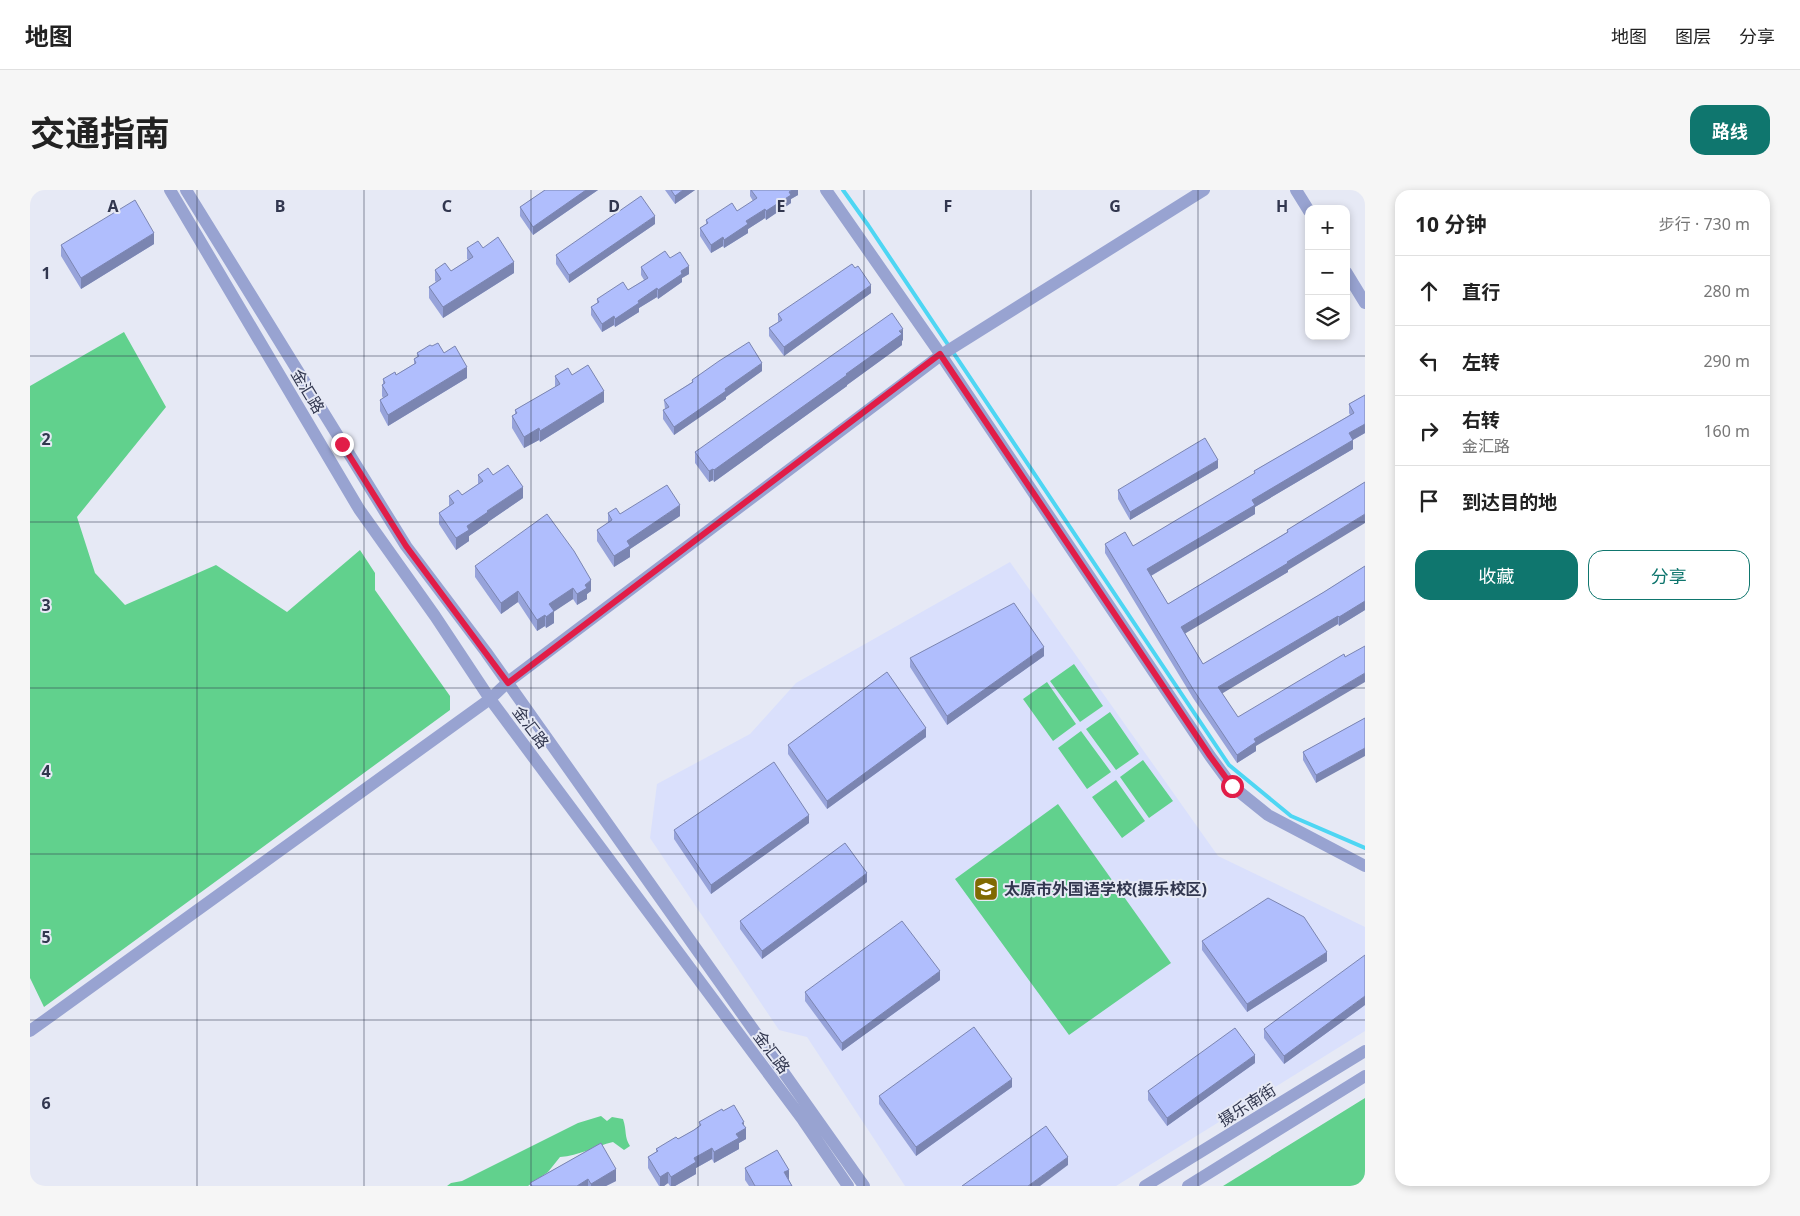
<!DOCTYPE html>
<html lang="zh">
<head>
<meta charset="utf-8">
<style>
  body { margin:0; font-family:"Noto Sans","Noto Sans SC",sans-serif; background:#f6f6f6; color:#222 }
  .controls { position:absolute; right:15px; top:15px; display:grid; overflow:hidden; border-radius:10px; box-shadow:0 2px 8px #0003 }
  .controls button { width:45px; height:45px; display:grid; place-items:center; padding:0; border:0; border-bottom:1px solid #e0e0e0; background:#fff; color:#222; font:25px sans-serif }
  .stop { position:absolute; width:15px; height:15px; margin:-11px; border:4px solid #e11d48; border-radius:50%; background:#fff }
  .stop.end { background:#e11d48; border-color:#fff; box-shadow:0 1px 5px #0008 }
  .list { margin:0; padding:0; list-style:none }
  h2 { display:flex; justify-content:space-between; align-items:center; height:65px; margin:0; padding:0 20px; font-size:21px }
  h2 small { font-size:16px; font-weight:400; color:#767676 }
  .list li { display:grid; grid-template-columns:32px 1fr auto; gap:15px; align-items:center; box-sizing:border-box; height:70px; padding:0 20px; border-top:1px solid #e0e0e0 }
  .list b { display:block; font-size:19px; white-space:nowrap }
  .list p { margin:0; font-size:16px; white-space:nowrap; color:#767676 }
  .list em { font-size:16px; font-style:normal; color:#767676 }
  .actions { display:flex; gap:10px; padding:15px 20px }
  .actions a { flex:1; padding:11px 0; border:1px solid #0f766e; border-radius:15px; text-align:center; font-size:18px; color:#0f766e }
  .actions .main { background:#0f766e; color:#fff }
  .icon { flex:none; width:28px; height:28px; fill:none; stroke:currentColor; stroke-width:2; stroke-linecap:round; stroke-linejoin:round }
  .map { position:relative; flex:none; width:1335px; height:996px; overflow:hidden; border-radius:15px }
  header { display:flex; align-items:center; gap:30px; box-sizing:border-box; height:70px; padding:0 25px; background:#fff; border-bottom:1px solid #e0e0e0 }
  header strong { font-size:24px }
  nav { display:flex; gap:28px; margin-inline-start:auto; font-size:18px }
  .intro { display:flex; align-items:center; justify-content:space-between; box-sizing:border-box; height:120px; padding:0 30px }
  h1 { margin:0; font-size:35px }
  .button { padding:12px 22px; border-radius:15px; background:#0f766e; color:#fff; font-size:18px; font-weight:700 }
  main { display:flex; gap:30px; padding:0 30px }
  aside { flex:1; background:#fff; border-radius:15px; box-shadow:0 2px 8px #0003 }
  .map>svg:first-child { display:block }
</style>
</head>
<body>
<header>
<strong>地图</strong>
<nav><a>地图</a><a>图层</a><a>分享</a></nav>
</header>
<div class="intro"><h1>交通指南</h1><a class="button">路线</a></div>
<main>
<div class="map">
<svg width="1335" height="996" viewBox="0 0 1335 996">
  <rect width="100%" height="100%" fill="#e6e9f5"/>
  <path fill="#dae0fc" d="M980,372L1188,666L1335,737V841L1086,996H875L777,847L749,840L620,648L627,594L720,544L766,493Z"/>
  <path fill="#61d18d" d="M94,142L136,217L47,327L65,383L95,415L186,375L257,422L330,360L345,383V400L420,506V520L14,817L0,788V196Z
    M1044,474L1073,516L1050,532L1020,491Z
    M1017,492L1046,534L1023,551L993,509Z
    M1080,522L1109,564L1086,580L1056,539Z
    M1051,541L1081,582L1057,599L1028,558Z
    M1113,570L1143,611L1119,628L1090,587Z
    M1086,590L1115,631L1092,648L1062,607Z
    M1028,614L1141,773L1039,845L925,689Z
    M1335,908V996H1193Z
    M571,926L577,931L582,927L593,929C597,941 594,947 600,956L594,960L583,952C565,956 549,966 530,967L518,982L498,996H417L421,993L432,991L548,933Z"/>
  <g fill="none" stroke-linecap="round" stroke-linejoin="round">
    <path stroke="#4ed6f3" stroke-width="4" d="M813,0L838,35L1199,575L1261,626L1335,658"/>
    <path stroke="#98a3d1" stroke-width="12" d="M140,0L329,319L405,426L460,509L773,930L818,996
      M156,0L376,356L456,462L834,996
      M796,0L911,165L1180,566L1202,596L1238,625L1335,676
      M1266,0L1279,21
      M1316,82L1335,113
      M0,841L460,509L478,492L911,165L1174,0
      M1115,996L1335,861
      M1158,996L1335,886"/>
  </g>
  <path fill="#97a3da" d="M515,0H568L503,45L490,26V17Z
    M635,0H665L645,14Z
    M720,0H768V5L761,9V13L736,30L735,28L718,39V43L694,58L693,56L681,63L670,46V38L676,34V30L707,21L723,11L720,6Z
    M625,34L539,93L526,74V65Z
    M124,54L51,99L31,66V55Z
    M437,58H453L484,83L413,128L399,108V97L406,92L405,91V80L421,81L438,70L437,69Z
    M640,68L659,84L652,88V92L628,109L627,107L609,118V122L585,137L584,135L572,142L561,125V117L567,113V109L598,100L614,90L611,85V77Z
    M841,103L754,166L739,146V138L748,132V124Z
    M873,150L872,151V155L817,195V196L684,292L683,290L679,292L665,273V262Z
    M402,156L414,163L437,188L358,236L350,221V210L353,208L352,206V195H353V189L366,185L384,174V169L387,167V163Z
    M732,181L696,207V209L644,245L633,229V220L635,219L634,210L662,192V190Z
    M542,185L574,212L510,252L509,250L494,258L482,238V226L485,224V220L525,197V186Z
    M1335,205V243L1323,250V259L1225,317V324L1121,386L1138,414L1257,342V340L1335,292L1258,380V382L1155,443L1173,474L1294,402L1335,376V420L1309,436L1308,434L1192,503L1226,556V561L1207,573L1163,508L1075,363V354L1103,356L1224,284V281L1320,225L1319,223V214Z
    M1188,278L1100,330L1088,309V300Z
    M448,285H463L493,308L458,332V333L439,346V351L426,360L409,334V323L419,317V306L432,305L448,294Z
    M578,323L590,324L650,326L600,359V367L584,377L567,351V340L578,333Z
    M445,376L561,401L557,404V409L547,415L543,409L524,421V433L516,438L515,436L507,441L488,412L471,424L445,387Z
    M1014,466L917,535L880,477V468Z
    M1335,528L1286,593L1273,570V562Z
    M896,547L797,619L758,564V555Z
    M779,633L681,704L644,649V640Z
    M837,692L732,769L710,739V731Z
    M1172,751L1297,771L1217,822L1172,760Z
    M910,790L812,861L775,811V802Z
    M1335,815L1254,874L1234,848V839Z
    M1225,873L1137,936L1118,910V901Z
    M982,897L886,966L849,914V906Z
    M693,921L714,935L716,949L709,953V959L684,973L682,969L666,978V984L645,996H640L638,993L634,996H629L618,978V967L626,962V959L648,949L664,940L669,936V932Z
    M571,953L586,991L576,996H500V993Z
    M715,978L759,990L762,996H719L715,990Z"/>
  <path fill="#7b85b1" d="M556,0H568L503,45V37Z
    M653,0H665L645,14V6Z
    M762,0H768V5L761,9V13L736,30V21Z
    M735,19V28L718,39V43L694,58V50L716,31Z
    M625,26V34L539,93V85Z
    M124,43V54L51,99V88Z
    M693,47V56L681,63V55Z
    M484,72V83L413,128V117Z
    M659,76V84L652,88V92L628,109V100L651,81Z
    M841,95V103L754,166V157Z
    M627,98V107L609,118V122L585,137V129L608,111Z
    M584,126V135L572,142V134Z
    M873,139V150L872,151V155L817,195V196L684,292V280L816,184Z
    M732,173V181L696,207V209L644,245V237L695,199Z
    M437,177V188L358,236V225Z
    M574,201V212L510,252V241Z
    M1335,234V243L1319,252V243Z
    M509,238V250L494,258V247Z
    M1323,250V259L1225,317V324L1117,388V379L1222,310Z
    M1188,270V278L1100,330V322Z
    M683,279V290L679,292V281Z
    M493,297V308L458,332V333L439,346V351L426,360V348L437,336L457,321Z
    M650,315V326L600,359V367L584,377V366L597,351Z
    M1335,324V333L1258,380V382L1151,446V437Z
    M561,390V401L557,404V409L547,415V404L555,395Z
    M543,398V409L519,425V414Z
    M488,401V412L471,424V413Z
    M1335,411V420L1309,436V427Z
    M524,421V433L516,438V427Z
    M515,425V436L507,441V430Z
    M1308,426V434L1188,506V497Z
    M1014,457V466L917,535V526Z
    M1335,483V492L1226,556V561L1207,573V565L1224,549Z
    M896,538V547L797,619V611Z
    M1335,558V566L1286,593V585Z
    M779,625V633L681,704V695Z
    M837,683V692L732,769V761Z
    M1297,762V771L1217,822V814Z
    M910,781V790L812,861V853Z
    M1335,806V815L1254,874V866Z
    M1225,865V873L1137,936V928Z
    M982,889V897L886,966V957Z
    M714,932V939L716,938V949L709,953V959L684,973V962Z
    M682,958V969L666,978V984L645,996H641V987L664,968Z
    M1038,967V975L1010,996H998Z
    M586,979V991L576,996H561V994Z
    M759,980V991L754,982Z
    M638,982V993L634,996H630V987Z
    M558,989V996H547Z"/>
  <path fill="#b0befd" stroke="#7b85b1" d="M515,0H556L503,37L490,17Z
    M641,0H653L645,6Z
    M721,0H762L759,2L761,5L736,21L735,19L716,31L718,34L694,50L693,47L681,55L670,38L678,33L676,30L702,13L707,21L727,8Z
    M611,6L625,26L539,85L526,65Z
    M105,10L124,43L51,88L31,55Z
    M468,47L484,72L413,117L399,97L411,89L405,80L415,73L421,81L443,67L437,58L448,51L453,58Z
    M635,61L640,68L650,62L659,76L651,81L652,84L628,100L627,98L608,111L609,113L585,129L584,126L572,134L561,117L569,112L567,109L593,92L598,100L618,88L611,77Z
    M822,74L825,78L828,76L841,95L754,157L739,138L752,130L748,124Z
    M862,123L873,139L869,141L872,144L816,184L817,185L684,280L683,279L679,281L665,262Z
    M719,152L732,173L695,199L696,201L644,237L633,220L639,217L634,210L663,192L662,190L689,171Z
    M408,153L414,163L425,156L437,177L358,225L350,210L358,205L352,195L355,193L353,189L365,182L366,185L386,173L384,169L389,166L387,163L400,155L402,156Z
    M558,175L574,201L510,241L509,238L494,247L482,226L487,223L485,220L530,194L525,186L538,178L542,185Z
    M1335,205V234L1319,243L1323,250L1222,310L1225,315L1117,379L1138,414L1258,342L1257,340L1335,292V324L1257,372L1258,373L1151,437L1173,474L1294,402L1335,376V411L1309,427L1308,426L1188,497L1208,527L1314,464L1315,467L1335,456V483L1224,549L1226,552L1207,565L1163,499L1075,354L1095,342L1103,356L1225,283L1224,281L1324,223L1319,214Z
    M1175,248L1188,270L1100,322L1088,300Z
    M478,275L493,297L457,321L458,322L437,336L439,340L426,348L409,323L424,313L419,306L428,300L432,305L453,291L448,285L458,278L463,285Z
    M637,295L650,315L597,351L600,356L584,366L567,340L582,330L578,323L586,318L590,324Z
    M517,324L544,361L561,390L555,395L557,398L547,404L543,398L519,414L524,421L516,427L515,425L507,430L488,401L471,413L445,376Z
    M984,413L1014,457L917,526L880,468Z
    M857,482L896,538L797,611L758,555Z
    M1335,528V558L1286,585L1273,562Z
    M744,572L779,625L681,695L644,640Z
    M815,653L837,683L732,761L710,731Z
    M1238,708L1274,727L1297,762L1217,814L1172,751Z
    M872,731L910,781L812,853L775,802Z
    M1335,765V806L1254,866L1234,839Z
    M944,837L982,889L886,957L849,906Z
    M1205,838L1225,865L1137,928L1118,901Z
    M704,915L714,932L712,933L716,938L706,944L709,948L684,962L682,958L664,968L666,972L641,987L638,982L630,987L618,967L628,961L626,959L646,947L648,949L664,940L671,935L669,932L692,919L693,921Z
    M1016,936L1038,967L998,996H932Z
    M571,953L586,979L561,994L558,989L547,996H502L500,993Z
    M747,960L759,980L754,982L762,996H725L715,978Z"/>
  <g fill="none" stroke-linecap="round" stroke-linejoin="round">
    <path stroke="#e11d48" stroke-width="6" d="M312,254L376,356L478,493L910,164L1180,566L1202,596"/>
  </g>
  <path fill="none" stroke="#32374f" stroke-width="1" stroke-opacity="0.55" d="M167,0V996M334,0V996M501,0V996M668,0V996M834,0V996M1001,0V996M1168,0V996M0,166H1335M0,332H1335M0,498H1335M0,664H1335M0,830H1335"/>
  <defs>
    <symbol id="school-square" viewBox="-11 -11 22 22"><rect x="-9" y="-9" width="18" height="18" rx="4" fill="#806a02" stroke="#e6e9f5"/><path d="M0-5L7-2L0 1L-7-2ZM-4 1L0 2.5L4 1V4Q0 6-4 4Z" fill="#fff"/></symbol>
  </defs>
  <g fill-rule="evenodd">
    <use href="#school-square" x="942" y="685" width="28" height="28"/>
  </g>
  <g text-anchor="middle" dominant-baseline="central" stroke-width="4" stroke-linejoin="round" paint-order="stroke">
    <g font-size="16" fill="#32374f" stroke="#e6e9f5">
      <text transform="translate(278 201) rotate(59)">金汇路</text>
      <text transform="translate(501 537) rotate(53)">金汇路</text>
      <text transform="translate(742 862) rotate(53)">金汇路</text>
      <text transform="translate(1217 915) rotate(-32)">摄乐南街</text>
    </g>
    <g font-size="16" font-weight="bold" fill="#32374f" stroke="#e6e9f5" text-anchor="start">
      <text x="974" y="699">太原市外国语学校(摄乐校区)</text>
    </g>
  </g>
  <g font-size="16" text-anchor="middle" font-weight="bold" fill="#32374f" stroke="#e6e9f5" stroke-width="4" stroke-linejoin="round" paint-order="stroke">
    <text x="83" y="22">A</text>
    <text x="250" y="22">B</text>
    <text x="417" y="22">C</text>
    <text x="584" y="22">D</text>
    <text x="751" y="22">E</text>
    <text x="918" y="22">F</text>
    <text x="1085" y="22">G</text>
    <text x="1252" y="22">H</text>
    <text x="16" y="89">1</text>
    <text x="16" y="255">2</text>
    <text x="16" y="421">3</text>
    <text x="16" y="587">4</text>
    <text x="16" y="753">5</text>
    <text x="16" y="919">6</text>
  </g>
</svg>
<div class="controls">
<button>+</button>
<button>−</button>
<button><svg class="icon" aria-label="layers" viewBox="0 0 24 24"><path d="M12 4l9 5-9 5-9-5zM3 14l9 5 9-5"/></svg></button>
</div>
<div class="stop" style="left:1202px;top:596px"></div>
<div class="stop end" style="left:312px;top:254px"></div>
</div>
<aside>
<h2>10 分钟<small>步行 · 730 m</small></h2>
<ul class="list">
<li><svg class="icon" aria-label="ahead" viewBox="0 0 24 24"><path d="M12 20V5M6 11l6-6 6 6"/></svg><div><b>直行</b></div><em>280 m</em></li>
<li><svg class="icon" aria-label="left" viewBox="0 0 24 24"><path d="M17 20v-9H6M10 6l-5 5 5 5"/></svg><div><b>左转</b></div><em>290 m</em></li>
<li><svg class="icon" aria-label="right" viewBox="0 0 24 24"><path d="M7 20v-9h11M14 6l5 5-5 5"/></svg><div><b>右转</b><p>金汇路</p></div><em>160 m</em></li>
<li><svg class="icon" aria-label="arrive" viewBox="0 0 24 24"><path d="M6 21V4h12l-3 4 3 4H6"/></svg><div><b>到达目的地</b></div></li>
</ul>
<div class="actions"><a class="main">收藏</a><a>分享</a></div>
</aside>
</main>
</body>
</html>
